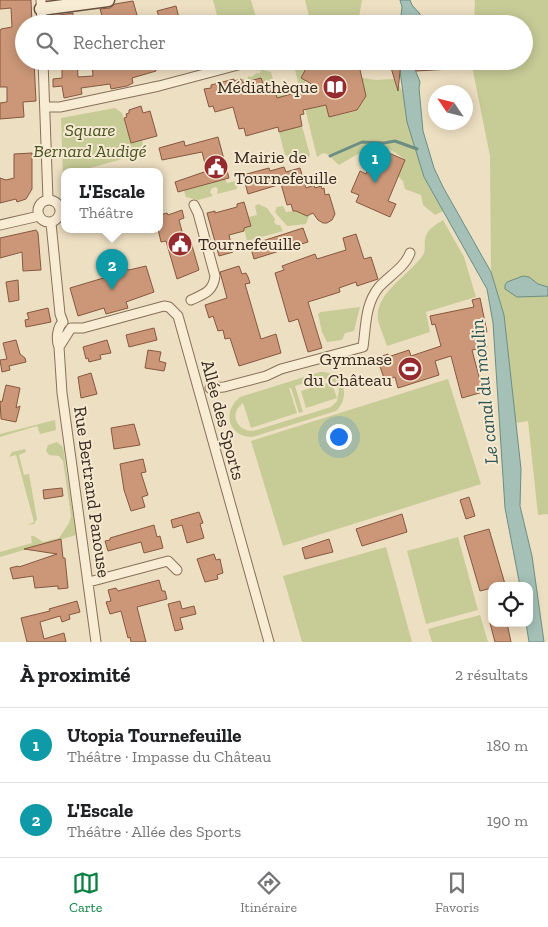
<!DOCTYPE html>
<html lang="fr">
<head>
<meta charset="utf-8">
<style>
  body { margin:0; font-family:"Zilla Slab",serif; background:#f2f2f2; color:#202124 }
  .controls { position:absolute; right:15px; bottom:15px; display:grid; overflow:hidden; border-radius:10px; box-shadow:0 2px 12px #0003 }
  .controls button { width:45px; height:45px; display:grid; place-items:center; padding:0; border:0; border-bottom:1px solid #e0e0e0; background:#fff; color:#202124; font:25px sans-serif }
  .compass { position:absolute; left:428px; top:85px; width:45px; height:45px; border-radius:50%; background:#fff; box-shadow:0 2px 12px #0003; rotate:305deg }
  .you { position:absolute; left:338px; top:436px; width:18px; height:18px; margin:-12px; border:4px solid #fff; border-radius:50%; background:#1a73e8; box-shadow:0 0 0 8px #1a73e833 }
  .badge { display:grid; place-items:center; width:32px; height:32px; border-radius:50%; background:#0b8043; color:#fff; font-size:16px; font-weight:700 }
  .pin { position:absolute; translate:-50% -41px; filter:drop-shadow(0 1px 2px #0008) }
  .pin::after { content:''; position:absolute; top:26px; width:18px; height:15px; background:inherit; clip-path:polygon(0 0,100% 0,50% 100%) }
  .popup { position:absolute; left:61px; top:168px; width:102px; height:65px; box-sizing:border-box; display:grid; place-content:center; border-radius:10px; background:#fff; filter:drop-shadow(0 1px 4px #0005); font-size:16px; white-space:nowrap; color:#757577 }
  .popup b { font-size:19px; color:#202124 }
  .popup::after { content:''; position:absolute; left:50%; top:100%; margin-left:-10px; border:10px solid transparent; border-top-color:#fff }
  .list { margin:0; padding:0; list-style:none }
  h2 { display:flex; justify-content:space-between; align-items:center; height:65px; margin:0; padding:0 20px; font-size:21px }
  h2 small { font-size:16px; font-weight:400; color:#757577 }
  .list li { display:grid; grid-template-columns:32px 1fr auto; gap:15px; align-items:center; box-sizing:border-box; height:75px; padding:0 20px; border-top:1px solid #e0e0e0 }
  .list b { display:block; font-size:19px; white-space:nowrap }
  .list p { margin:0; font-size:16px; white-space:nowrap; color:#757577 }
  .list em { font-size:16px; font-style:normal; color:#757577 }
  .icon { flex:none; width:28px; height:28px; fill:none; stroke:currentColor; stroke-width:2; stroke-linecap:round; stroke-linejoin:round }
  .map { position:relative; flex:none; width:548px; height:642px; overflow:hidden }
  .search { position:absolute; background:#fff; box-shadow:0 2px 12px #0003; left:15px; right:15px; top:15px; height:55px; display:flex; align-items:center; gap:12px; box-sizing:border-box; padding:0 18px; border-radius:28px; color:#757577; font-size:19px }
  .sheet { height:215px; background:#fff }
  nav { display:flex; justify-content:space-around; align-items:center; box-sizing:border-box; height:70px; border-top:1px solid #e0e0e0; background:#fff; font-size:14px; color:#757577 }
  nav a { display:grid; justify-items:center; gap:2px }
  nav .on { color:#0b8043 }
  .map>svg:first-child { display:block }
</style>
</head>
<body>
<div class="map">
<svg width="548" height="642" viewBox="0 0 548 642">
  <rect width="100%" height="100%" fill="#eddfc2"/>
  <path fill="#c7cb96" fill-rule="evenodd" d="M213,0H251L258,24H236L234,19L211,24L210,17L217,15Z
    M305,0H362L359,17L361,24H311Z
    M475,0H548V514L538,515L528,421L516,423L504,315L491,272L490,156L471,61H524V24H474Z
    M293,61H330L305,81L312,108L326,105L329,117L357,111L366,95L362,78L376,80L395,79L406,97L447,209L435,215L423,205L421,195L405,189L403,181L398,176L405,160C395,151 380,143 367,142V150L356,155L339,165L327,154L323,153L317,157L301,92L277,98L275,91L288,87L289,90L299,87Z
    M255,68L271,72L275,87L261,90L243,85L241,79H247L249,76L251,77L257,73L259,74L261,71Z
    M115,108L122,113L127,131L131,130L135,136L129,138L131,143L142,140L143,145L137,155L79,171H64V175L63,176L61,118Z
    M302,126L310,155L308,159L289,157L285,155L279,132Z
    M225,179L227,183L236,181L237,189L217,194L218,189L216,187L212,188L210,192L213,196L198,200L186,197L184,191Z
    M258,204L267,208L275,219L274,222L277,225H280L283,231L247,241L244,228L251,225L249,217L257,215L255,206Z
    M283,206L286,212L300,210L302,214L309,216L306,224L287,226L275,212L277,207Z
    M443,220L464,257L476,297L426,312L430,332L387,346C384,337 380,328 378,320C374,293 410,275 423,255C426,249 424,245 425,240C426,230 435,225 443,220Z
    M360,307L354,331L345,333L342,340L327,342L322,332L318,314L321,312Z
    M320,372C343,371 352,396 336,411L252,437C228,437 222,411 240,397ZM322,378L333,381L339,390L337,401L331,407L253,431C236,431 229,413 243,403L251,428L297,413L289,388H291L299,413L303,412L295,386Z
    M448,379L481,484L283,546L251,441Z
    M331,382L337,398L306,408L301,391Z
    M55,420L56,430L40,434L37,426L0,437V434Z
    M57,442L63,447L76,535L0,557V552L32,543L31,536H34L43,542L59,538L69,523L71,516L63,461L59,456L49,455L46,451L48,445Z
    M25,449L26,452L19,455L24,475L29,474L37,519L34,524L27,525L34,522L16,455L9,457L12,452Z
    M458,537L478,610L426,624L407,551Z
    M386,547L412,642H302L283,576Z
    M480,615L488,642H432L428,629Z"/>
  <path fill="#a4c0b7" stroke="#6b8e84" d="M400,0H410L412,5L420,14V24H400L402,7Z
    M404,61H413L414,67L420,82L419,88L423,131L434,168L443,187L491,272L504,315L521,469L520,506L532,556L544,642H529L526,623H529V586H520L505,508L493,323L487,289L424,177L407,122L400,71L404,66Z
    M523,276L529,277L538,284L548,287V296L517,297L505,289V285L507,282Z"/>
  <g fill="none" stroke-linecap="round" stroke-linejoin="round">
    <path stroke="#6b8e84" stroke-width="3" d="M330,156L362,142L384,143L395,141L417,149"/>
  </g>
  <path fill="#cb9778" stroke="#86583f" d="M0,0H31L32,24H24V61H34L36,101L23,102L24,117L0,119V103L7,102V87H0V31L1,29L12,27L11,8L0,9Z
    M133,1L137,15L104,23L100,9L110,8L115,4Z
    M176,6L180,22L167,24L165,18L160,20L157,11Z
    M73,13V17H68L69,24H51L52,16Z
    M62,61H77L78,77L93,76L92,64L116,61H120V63L127,61L128,66L146,61H153L156,71L132,78L133,83L127,86L111,89L110,84L81,88L82,94L64,98L62,86L53,87V79L62,78Z
    M310,61L318,65L330,61H358L366,96L357,110L329,117L326,105L303,110L304,114L300,115L302,126L279,132L278,127L246,136L244,128L239,129L233,107L215,112L213,106L209,107L204,89L211,88V85L234,79V81L241,79L243,83L261,78L265,89L274,87L277,98L317,87L301,78Z
    M389,61H401L398,91Z
    M412,61H451V69L416,71Z
    M141,106L143,113L150,111L157,136L131,143L124,118L127,117L126,114L129,113V110Z
    M218,137L229,178L178,192L175,182L207,171L202,152L162,160L159,148L184,141L185,146Z
    M377,148L405,160L388,201L396,204L390,217L356,202L359,195L351,192L360,171L366,174Z
    M32,153V189L26,199L17,202L16,199L0,203V178L6,180L14,178V154Z
    M284,167L286,172L300,168L306,188L314,185L315,188L321,186L322,189L324,188L325,195L329,194L335,214L332,220L327,223H323L318,220L313,213L307,216L296,211H293L291,204L287,205L281,184L248,194L243,175L269,168L270,171Z
    M244,202L251,226L244,228V231L229,235L233,252L219,256L207,213L215,211V213L237,207V204Z
    M182,210L184,218L179,220L185,243L191,242L199,270L177,279L166,241L161,242L158,229H160V215L167,213L168,215Z
    M303,228L308,242L254,259L250,245Z
    M36,230L38,233L41,270L23,271L22,252L0,258V238Z
    M356,234L364,259L371,257L378,279L357,286L356,282L339,288L340,292L308,302L322,348L308,352L298,319L289,322L275,273L284,270L282,266L315,254L317,259L346,250L343,238Z
    M146,266L154,292L126,302L128,308L106,314L104,308L78,316L70,288L120,273L124,267L129,270Z
    M239,266L242,274L246,273L248,277L250,283L245,284L261,339L276,334L281,353L239,366L230,338L225,339L223,330L218,331L213,316L209,318L205,305L227,298L220,272Z
    M18,280L19,300L9,302L6,282Z
    M480,298L487,332L483,333L487,347L472,350L483,392L462,398L451,356L435,361L439,375L398,388L395,377L385,381L377,358L388,354V357L409,350L411,356L441,346L435,324L432,325L430,316L474,307L472,300Z
    M48,308L51,322L26,327L25,320L29,319L27,313Z
    M154,328L157,340L129,347L126,335Z
    M16,340L20,354L25,358L26,362L9,366L10,370L2,372L0,360L7,359L3,343Z
    M107,340L111,353L100,355L101,359L89,362L88,358L86,359L83,347Z
    M148,350L161,352L159,361L166,363L164,371L145,368Z
    M91,373L97,394L81,398L78,377Z
    M6,385L20,388L16,408L20,406L16,422L1,419L0,401L2,402Z
    M134,424L140,445L114,449L111,428Z
    M143,459L146,472L141,473L148,495L142,497L145,507L131,511L124,490L120,464Z
    M62,488L63,496L44,499L43,490Z
    M469,497L475,516L466,519L460,500Z
    M199,512L203,523L200,524L204,538L187,543L182,525L173,528L171,520Z
    M402,514L407,532L362,546L356,529Z
    M154,525L157,537L160,536L163,548L144,553L141,542L108,551L105,541L110,540V538Z
    M489,529L505,584L492,586V588L480,591L464,536Z
    M61,539L63,558H65L68,588L58,589V586L35,588L33,576L13,579L10,568L18,566L19,567L57,554L24,549Z
    M329,539L333,552L305,559L302,548Z
    M214,554L216,560L220,559L223,573L217,575L218,579L205,582L197,559Z
    M159,580L162,591H165L167,599L137,607L146,642H131L130,637L128,638L121,611L110,614L106,602L111,601L108,590L116,588L118,591Z
    M77,601L80,612L69,615L70,619L62,622L60,616L40,622L44,639L64,633L66,642H27L21,618L50,611L49,609Z
    M180,601L182,609L194,606L196,614L180,618L183,629L175,631L168,604Z
    M490,623H507L511,642H495Z"/>
  <g fill="none" stroke-linecap="round" stroke-linejoin="round">
    <defs>
      <path id="street" d="M41,0L42,24
        M43,61L48,200
        M45,107H60L159,86L238,65L247,61
        M38 211a11 11 0 1 1 22 0a11 11 0 1 1-22 0Z
        M51,223L60,314L63,322
        M0,225L39,216
        M191,300C204,294 213,292 215,276L198,213L194,205
        M63,322C57,327 56,340 59,347L62,393L96,642
        M71,328H83L164,306L169,307L178,316L269,642
        M59,347L71,328
        M210,388L224,387L266,376L281,369L363,347C366,326 365,304 379,287C389,276 405,267 410,253
        M89,582L168,561L177,570"/>
      <path id="secondary" d="M41,9L108,0"/>
    </defs>
    <use href="#street" stroke="#877059" stroke-width="11"/>
    <use href="#secondary" stroke="#69513d" stroke-width="15"/>
    <use href="#street" stroke="#f8ecd5" stroke-width="9"/>
    <use href="#secondary" stroke="#f8ecd5" stroke-width="12"/>
  </g>
  <defs>
    <symbol id="library-disc" viewBox="-11 -11 22 22"><circle r="9.5" fill="#952a2f" stroke="#f5e9d1"/><path d="M-6-4Q-3-5.5-.7-3.5V5Q-3 3-6 4ZM6-4Q3-5.5 .7-3.5V5Q3 3 6 4Z" fill="#fff"/></symbol>
    <symbol id="civic-disc" viewBox="-11 -11 22 22"><circle r="9.5" fill="#952a2f" stroke="#f5e9d1"/><path d="M-.6-6.5H3V-4.5H.6V-3L4-1V1h2V6H-6V1h2V-1L-.6-3ZM-1.2 2.5V6h2.4V2.5Z" fill="#fff"/></symbol>
    <symbol id="stadium-disc" viewBox="-11 -11 22 22"><circle r="9.5" fill="#952a2f" stroke="#f5e9d1"/><path d="M0-5a6.5 5 0 1 0 0 10a6.5 5 0 1 0 0-10ZM-3.5-1.8h7v3.6h-7Z" fill="#fff"/></symbol>
  </defs>
  <g fill-rule="evenodd">
    <use href="#library-disc" x="321" y="73" width="28" height="28"/>
    <use href="#civic-disc" x="202" y="153" width="28" height="28"/>
    <use href="#civic-disc" x="166" y="230" width="28" height="28"/>
    <use href="#stadium-disc" x="396" y="355" width="28" height="28"/>
  </g>
  <g text-anchor="middle" dominant-baseline="central" stroke-width="4" stroke-linejoin="round" paint-order="stroke">
    <g font-size="18" fill="#37291d" stroke="#f5e9d1" text-anchor="end">
      <text x="318" y="87">Médiathèque</text>
      <text x="234" y="157" text-anchor="start">Mairie de<tspan x="234" dy="21">Tournefeuille</tspan></text>
      <text x="198" y="244" text-anchor="start">Tournefeuille</text>
      <text x="392" y="359">Gymnase<tspan x="392" dy="21">du Château</tspan></text>
    </g>
    <g font-size="18" font-style="italic" fill="#495324" stroke="#f5e9d1">
      <text x="90" y="130">Square<tspan x="90" dy="21">Bernard Audigé</tspan></text>
    </g>
    <g font-size="18" fill="#37291d" stroke="#f5e9d1">
      <text transform="translate(223 420) rotate(75)">Allée des Sports</text>
      <text transform="translate(92 492) rotate(82)">Rue Bertrand Panouse</text>
    </g>
    <g font-size="19" font-style="italic" fill="#2d5652" stroke="#f5e9d1">
      <text transform="translate(484 392) rotate(-96)">Le canal du moulin</text>
    </g>
  </g>
</svg>
<div class="controls">
<button><svg class="icon" aria-label="locate" viewBox="0 0 24 24"><circle cx="12" cy="12" r="6"/><path d="M12 2v4M12 18v4M2 12h4M18 12h4"/></svg></button>
</div>
<svg class="compass" viewBox="-18 -18 36 36"><path d="M0-13l5 13h-10z" fill="#e53935"/><path d="M0 13l5-13h-10z" fill="#757577"/></svg>
<div class="you"></div>
<div class="pin badge" style="left:375px;top:183px;background:#0f9aa8">1</div>
<div class="pin badge" style="left:112px;top:290px;background:#0f9aa8">2</div>
<div class="popup"><b>L'Escale</b>Théâtre</div>
<div class="search"><svg class="icon" aria-label="search" viewBox="0 0 24 24"><circle cx="10" cy="10" r="6"/><path d="M15 15l6 6"/></svg>Rechercher</div>
</div>
<section class="sheet">
<h2>À proximité<small>2 résultats</small></h2>
<ul class="list">
<li><span class="badge" style="background:#0f9aa8">1</span><div><b>Utopia Tournefeuille</b><p>Théâtre · Impasse du Château</p></div><em>180 m</em></li>
<li><span class="badge" style="background:#0f9aa8">2</span><div><b>L'Escale</b><p>Théâtre · Allée des Sports</p></div><em>190 m</em></li>
</ul>
</section>
<nav>
<a class="on"><svg class="icon" aria-label="map" viewBox="0 0 24 24"><path d="M3 6l6-2 6 2 6-2v14l-6 2-6-2-6 2zM9 4v14M15 6v14"/></svg>Carte</a>
<a><svg class="icon" aria-label="directions" viewBox="0 0 24 24"><path d="M12 3l9 9-9 9-9-9zM9 14v-3h6M13 9l2 2-2 2"/></svg>Itinéraire</a>
<a><svg class="icon" aria-label="saved" viewBox="0 0 24 24"><path d="M7 4h10v16l-5-4-5 4z"/></svg>Favoris</a>
</nav>
</body>
</html>
